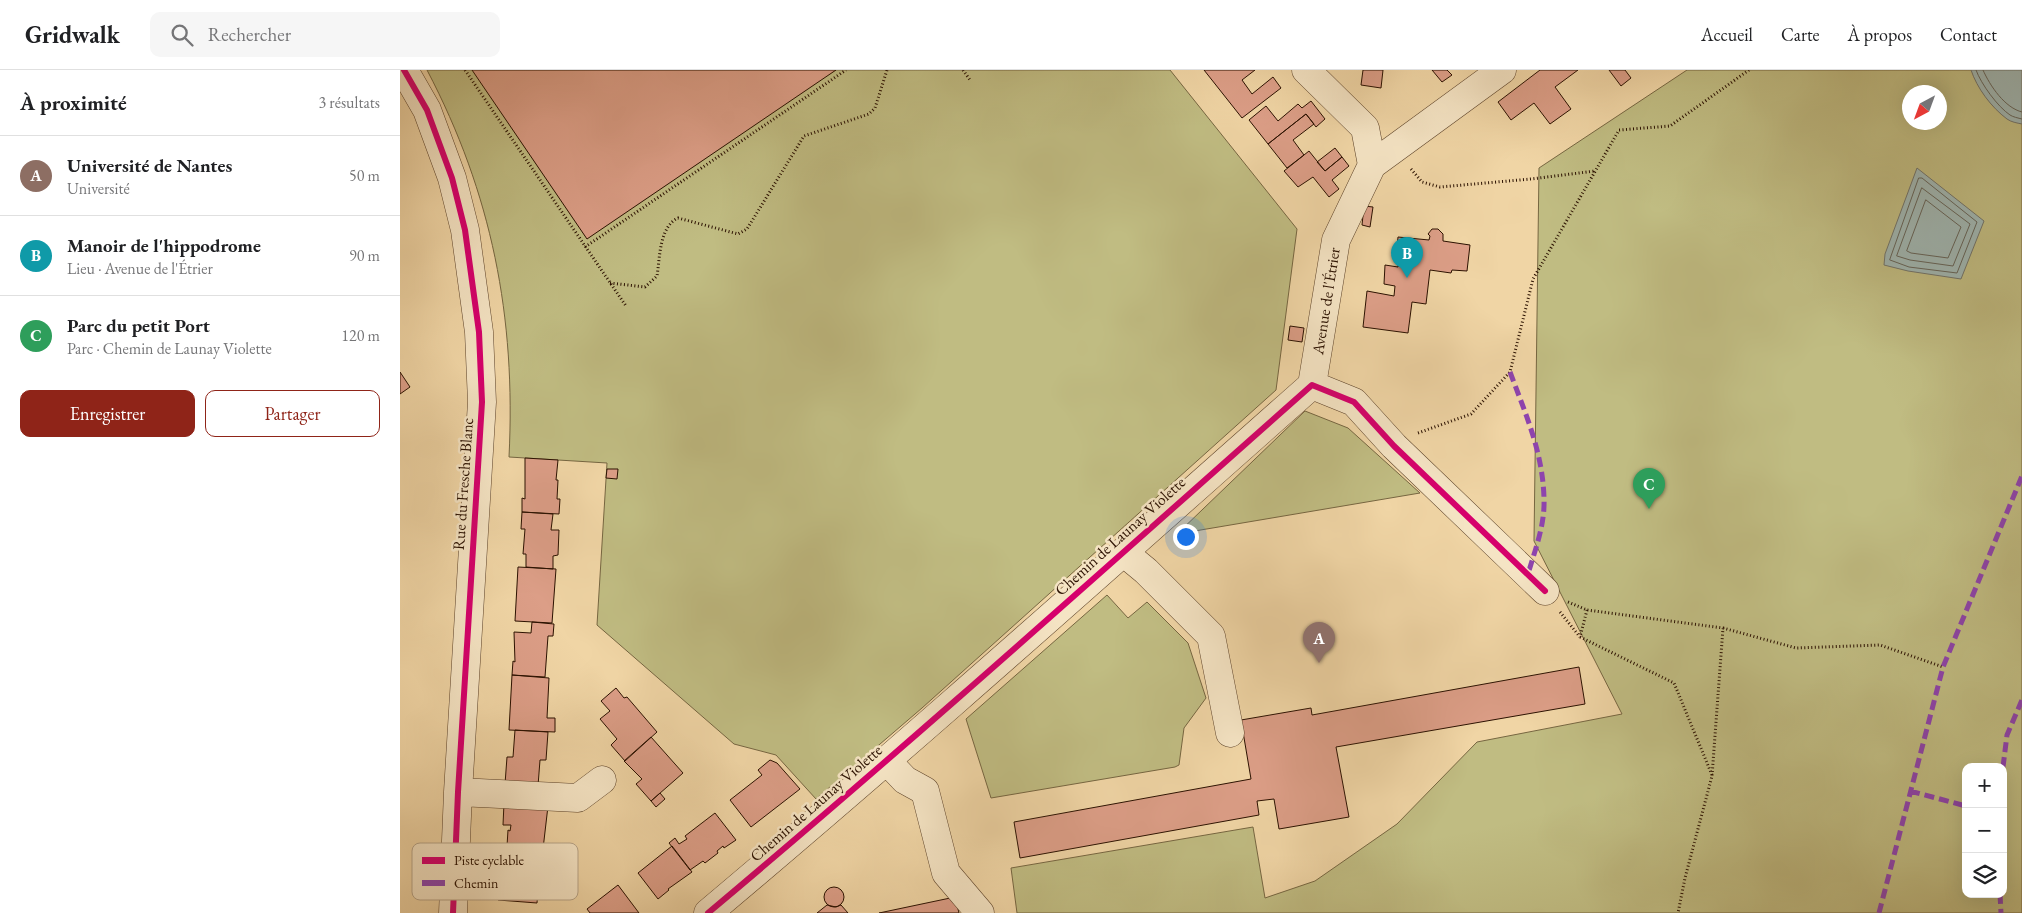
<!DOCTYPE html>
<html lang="fr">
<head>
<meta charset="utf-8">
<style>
  body { margin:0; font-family:"EB Garamond",serif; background:#f6f6f6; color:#202124 }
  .controls { position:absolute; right:15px; bottom:15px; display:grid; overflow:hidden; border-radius:10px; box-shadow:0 5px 20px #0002 }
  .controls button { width:45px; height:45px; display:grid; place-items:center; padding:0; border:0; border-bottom:1px solid #e0e0e0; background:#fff; color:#202124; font:25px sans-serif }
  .compass { position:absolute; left:1502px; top:15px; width:45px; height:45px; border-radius:50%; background:#fff; box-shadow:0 5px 20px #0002; rotate:221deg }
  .you { position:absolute; left:785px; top:466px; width:18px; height:18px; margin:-12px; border:4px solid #fff; border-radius:50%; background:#1a73e8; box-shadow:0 0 0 8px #1a73e833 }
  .badge { display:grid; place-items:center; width:32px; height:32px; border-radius:50%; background:#8f2418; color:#fff; font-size:16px; font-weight:700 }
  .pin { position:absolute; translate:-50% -41px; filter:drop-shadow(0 1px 2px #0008) }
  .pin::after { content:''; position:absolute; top:26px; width:18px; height:15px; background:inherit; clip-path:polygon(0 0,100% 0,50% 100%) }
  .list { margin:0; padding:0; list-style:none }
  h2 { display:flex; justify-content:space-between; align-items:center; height:65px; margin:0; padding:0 20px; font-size:21px }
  h2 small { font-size:16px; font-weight:400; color:#757577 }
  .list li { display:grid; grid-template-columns:32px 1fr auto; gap:15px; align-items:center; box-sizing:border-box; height:80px; padding:0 20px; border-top:1px solid #e0e0e0 }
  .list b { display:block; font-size:19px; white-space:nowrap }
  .list p { margin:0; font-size:16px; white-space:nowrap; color:#757577 }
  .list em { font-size:16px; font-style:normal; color:#757577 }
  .actions { display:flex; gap:10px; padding:15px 20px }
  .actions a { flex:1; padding:11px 0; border:1px solid #8f2418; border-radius:10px; text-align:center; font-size:18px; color:#8f2418 }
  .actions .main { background:#8f2418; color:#fff }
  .icon { flex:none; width:28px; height:28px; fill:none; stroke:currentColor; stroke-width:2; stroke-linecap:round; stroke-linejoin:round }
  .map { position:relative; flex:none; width:1622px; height:843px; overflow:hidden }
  header { display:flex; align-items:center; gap:30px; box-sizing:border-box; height:70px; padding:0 25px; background:#fff; border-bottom:1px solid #e0e0e0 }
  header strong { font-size:24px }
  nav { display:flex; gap:28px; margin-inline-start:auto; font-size:18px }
  .search { width:350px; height:45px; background:#f6f6f6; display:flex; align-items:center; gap:12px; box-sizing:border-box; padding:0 18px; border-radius:10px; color:#757577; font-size:19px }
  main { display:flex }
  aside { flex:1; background:#fff }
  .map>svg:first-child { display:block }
</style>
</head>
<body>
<header>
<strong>Gridwalk</strong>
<div class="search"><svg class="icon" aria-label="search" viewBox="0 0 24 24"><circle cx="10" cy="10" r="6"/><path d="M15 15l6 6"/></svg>Rechercher</div>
<nav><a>Accueil</a><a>Carte</a><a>À propos</a><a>Contact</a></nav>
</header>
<main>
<aside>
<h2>À proximité<small>3 résultats</small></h2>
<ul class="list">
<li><span class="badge" style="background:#8d6e63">A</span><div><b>Université de Nantes</b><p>Université</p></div><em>50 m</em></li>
<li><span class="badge" style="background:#0f9aa8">B</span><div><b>Manoir de l'hippodrome</b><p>Lieu · Avenue de l'Étrier</p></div><em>90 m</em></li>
<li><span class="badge" style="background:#2e9e5b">C</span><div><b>Parc du petit Port</b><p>Parc · Chemin de Launay Violette</p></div><em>120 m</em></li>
</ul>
<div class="actions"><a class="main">Enregistrer</a><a>Partager</a></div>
</aside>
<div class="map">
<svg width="1622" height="843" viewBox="0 0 1622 843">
  <rect width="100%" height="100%" fill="#f0d5a5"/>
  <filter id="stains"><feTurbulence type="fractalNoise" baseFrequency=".004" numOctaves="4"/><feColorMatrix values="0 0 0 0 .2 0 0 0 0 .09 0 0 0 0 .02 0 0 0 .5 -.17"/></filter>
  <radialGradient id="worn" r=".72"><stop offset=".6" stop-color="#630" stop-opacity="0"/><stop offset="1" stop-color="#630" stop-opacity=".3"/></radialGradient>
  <path fill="#c0bc82" stroke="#766641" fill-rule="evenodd" d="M27,0H770L897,159L876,320L522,638L416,729L376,685L334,674L197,555L207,393L109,387C116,247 92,124 27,0Z
    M1287,0H1622V843H617L611,798L853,757L865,828L915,811L997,754L1077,672L1222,644L1134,471L1139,98ZM1510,22H1540V52H1510ZM1566,697H1603V824H1566Z
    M905,341L948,358L1020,423L777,464Z
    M707,525L728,548L747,532L788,573L806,628L784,658L779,695L775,697L591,728L566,649Z"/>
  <path fill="#9fb6b2" stroke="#71746b" d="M1571,0H1622V54C1617,53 1611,52 1607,49C1591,37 1577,18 1571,0Z
    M1517,98L1584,151L1561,209L1508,201L1484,195L1485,184Z"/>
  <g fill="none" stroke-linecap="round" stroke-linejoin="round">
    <path stroke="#656459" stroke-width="1" d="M1576,0C1581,14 1598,37 1610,45C1613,47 1618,48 1622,49
      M1583,0C1590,16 1605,38 1622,42
      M1519,108H1522L1577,152L1557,203L1509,197L1490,190Z
      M1522,118L1570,154L1553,196L1510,190L1497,186Z
      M1526,130L1561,157L1548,188L1511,183L1507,181Z"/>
  </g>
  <path fill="#dc9e87" stroke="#2b1100" d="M72,0H436L187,169Z
    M804,0H855L842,10L852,24L873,7L881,18L842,48Z
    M963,0H983L981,18L961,15Z
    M1032,0H1047L1052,5L1042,12Z
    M1140,0H1178L1155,17L1171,39L1150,54L1134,33L1111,50L1098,32Z
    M1209,0H1225L1231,8L1221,16Z
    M911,31L925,49L916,57L906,44L868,74L849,50L866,36L878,51L898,34L902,38Z
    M906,44L914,54L893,70L904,85L887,98L868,74Z
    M935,78L942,87L925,101L917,92Z
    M909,81L925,101L942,87L949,96L932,110L939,119L929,127L913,107L898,117L884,101Z
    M964,136L973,137L970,157L962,155Z
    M1032,159H1038L1043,164V171L1070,175L1067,201L1052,200L1051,203L1030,200L1026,234L1012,232L1008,263L963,257L967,221L994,226L995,216L984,214L985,195L998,197L999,189L996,188L998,167L1029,170L1030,166L1028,164Z
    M890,256L904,258L902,272L888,270Z
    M0,302L10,317L0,324Z
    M125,388L158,390L156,410H158L157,429H160L159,444L122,442V428L125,429Z
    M207,399H218L217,409L206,408Z
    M122,442L153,444L151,460H159L158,485L153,486V499L126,497V484H123L125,459H121Z
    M118,497L156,499L152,553L115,551Z
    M132,552L154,554L153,566H148L145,607L112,605L113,591L115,592L114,562L131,563Z
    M1179,597L1185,634L936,677L949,747L879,759L874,729L857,731L859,745L620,788L614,752L851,709L841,650L911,638L912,645Z
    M112,605L149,608L147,648H155V662L109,660Z
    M216,618L224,628L227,627L257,662L225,691L211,675L217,669L200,649L210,641L201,631Z
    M115,660L148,662L146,690H140L138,716L105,714L107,687H113Z
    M251,667L283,703L251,731L236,714L242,709L224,691Z
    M370,690L377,693L400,719L351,757L330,730L362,705L358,700Z
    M260,723L265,729L256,737L251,731Z
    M104,733L148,736L143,779L107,776L108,760L110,761L111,755H103Z
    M315,743L336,770L324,778L323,776L317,781L318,783L305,793L303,791L290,800L269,773L275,768L279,774L287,769L285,766Z
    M272,776L292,802L268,819L269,820L258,829L238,803Z
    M100,788L140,790L137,833L98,830Z
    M218,815L239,843H190L187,839Z
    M424 827a10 10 0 1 1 20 0a10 10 0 1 1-20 0Z
    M555,827L559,843H479Z
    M427,835L436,837L441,835L448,843H417Z"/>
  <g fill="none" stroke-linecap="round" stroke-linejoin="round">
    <defs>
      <path id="minor" d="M4,0L27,40L52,108L65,160L79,262L82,332L58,722L53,843
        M906,0L965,58L972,95
        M912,315L936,170L972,95L1102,0
        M723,482L746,501L811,566L830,663
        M487,691L505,710L525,721L546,803L580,843
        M58,722L178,728L202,710
        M308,843C513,671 712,492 912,315L954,332L994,376L1145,521"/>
    </defs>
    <use href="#minor" stroke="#5c4229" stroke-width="29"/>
    <path stroke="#2b1100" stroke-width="3" stroke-dasharray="1 2.5" stroke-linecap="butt" d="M65,0L226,236
      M563,0L570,10
      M1011,99L1022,112L1040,117L1131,109L1195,101
      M185,177L446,0
      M210,213L245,217L257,206C260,188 259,157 278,148L338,164L347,159L404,66L469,44L475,38L487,0
      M1018,363L1071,344L1110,302L1133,209L1219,60L1270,56L1349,0
      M1168,532L1187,540L1323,558L1312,706L1285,808L1278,843
      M1187,540L1180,567L1274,613L1312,705
      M1160,542L1180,567
      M1323,558L1396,578L1480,575L1543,597"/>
    <use href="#minor" stroke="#f5e4c4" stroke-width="28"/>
    <path stroke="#8e44ad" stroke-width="5" stroke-dasharray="10 5" stroke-linecap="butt" d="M1110,302C1126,345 1143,383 1144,429C1145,455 1135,480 1128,504
      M1603,697L1607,665L1622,630
      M1510,721L1566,736
      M1600,824L1601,843
      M1479,843L1543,597L1622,406"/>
    <defs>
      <path id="cycleway" d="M4,0L27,40L52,108L65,160L79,262L82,332L58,722L53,843
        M308,843C513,671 712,492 912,315L954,332L994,376L1145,521"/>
    </defs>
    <use href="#cycleway" stroke="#f5e4c4" stroke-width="9"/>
    <use href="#cycleway" stroke="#d6006c" stroke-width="6"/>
  </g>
  <g text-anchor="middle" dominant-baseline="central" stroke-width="5" stroke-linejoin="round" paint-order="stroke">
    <g font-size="16" fill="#2b1100" stroke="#f5e4c4">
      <text transform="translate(926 231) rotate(-81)">Avenue de l'Étrier</text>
      <text transform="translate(63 414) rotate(-86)">Rue du Fresche Blanc</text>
      <text transform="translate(720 466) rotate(-42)">Chemin de Launay Violette</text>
      <text transform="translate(416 733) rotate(-41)">Chemin de Launay Violette</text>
    </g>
  </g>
  <rect x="12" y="773" width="166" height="57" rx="8" fill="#f5e4c4" stroke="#b8a589" stroke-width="1"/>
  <rect x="22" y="787" width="23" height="7" fill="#d6006c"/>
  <rect x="22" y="810" width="23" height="6" fill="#8e44ad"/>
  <g font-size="14" fill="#2b1100">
    <text x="54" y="795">Piste cyclable</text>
    <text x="54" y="818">Chemin</text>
  </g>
  <rect width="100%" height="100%" filter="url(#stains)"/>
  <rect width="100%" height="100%" fill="url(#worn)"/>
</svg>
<div class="controls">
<button>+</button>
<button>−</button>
<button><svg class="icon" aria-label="layers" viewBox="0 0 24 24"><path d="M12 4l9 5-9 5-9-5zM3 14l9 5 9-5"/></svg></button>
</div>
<svg class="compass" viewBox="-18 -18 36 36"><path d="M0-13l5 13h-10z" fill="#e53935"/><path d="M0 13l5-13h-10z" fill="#757577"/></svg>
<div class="you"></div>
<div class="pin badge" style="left:919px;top:593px;background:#8d6e63">A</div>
<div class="pin badge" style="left:1007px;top:208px;background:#0f9aa8">B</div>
<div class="pin badge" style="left:1249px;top:439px;background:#2e9e5b">C</div>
</div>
</main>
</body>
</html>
